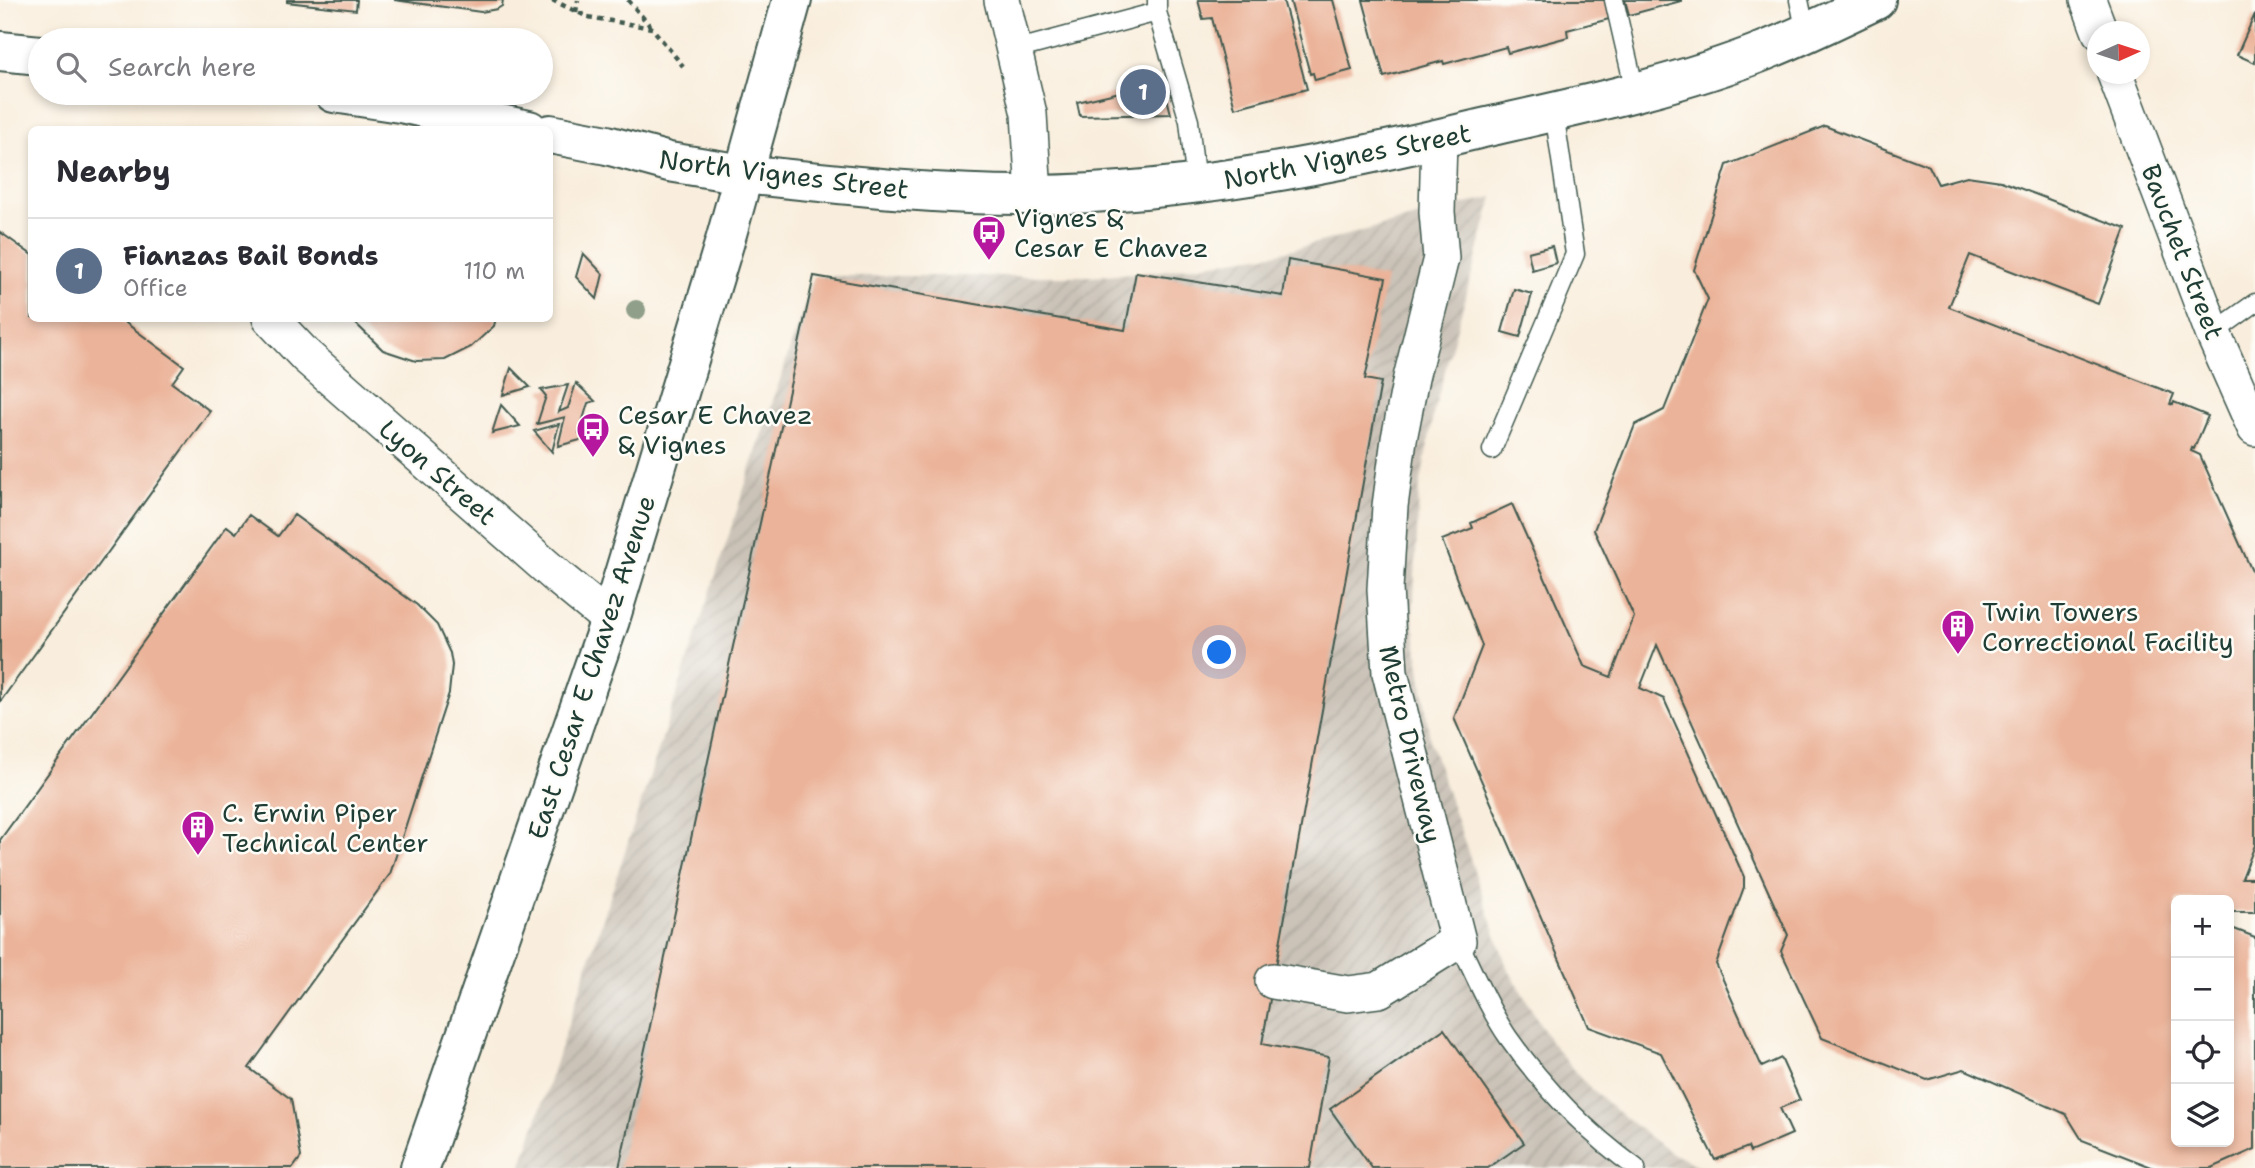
<!DOCTYPE html>
<html lang="en">
<head>
<meta charset="utf-8">
<style>
  body { margin:0; font-family:"Shantell Sans",sans-serif; background:#f7f7f7; color:#2b2b33 }
  .controls { position:absolute; right:21px; bottom:21px; display:grid; overflow:hidden; border-radius:10px; box-shadow:0 4px 10px #0003 }
  .controls button { width:63px; height:63px; display:grid; place-items:center; padding:0; border:0; border-bottom:2px solid #e1e1e2; background:#fff; color:#2b2b33; font:35px sans-serif }
  .compass { position:absolute; left:2087px; top:21px; width:63px; height:63px; border-radius:50%; background:#fff; box-shadow:0 4px 10px #0003; rotate:87deg }
  .you { position:absolute; left:1220px; top:653px; width:24px; height:24px; margin:-18px; border:5px solid #fff; border-radius:50%; background:#1a73e8; box-shadow:0 0 0 10px #1a73e833 }
  .badge { display:grid; place-items:center; width:46px; height:46px; border-radius:50%; background:#2563eb; color:#fff; font-size:23px; font-weight:700 }
  .pin { position:absolute; translate:-50% -50%; border:4px solid #fff; box-shadow:0 2px 7px #0006 }
  .list { margin:0; padding:0; list-style:none }
  h2 { display:flex; justify-content:space-between; align-items:center; height:91px; margin:0; padding:0 28px; font-size:30px }
  h2 small { font-size:23px; font-weight:400; color:#7c7c81 }
  .list li { display:grid; grid-template-columns:46px 1fr auto; gap:21px; align-items:center; box-sizing:border-box; height:105px; padding:0 28px; border-top:2px solid #e1e1e2 }
  .list b { display:block; font-size:26px; white-space:nowrap }
  .list p { margin:0; font-size:23px; white-space:nowrap; color:#7c7c81 }
  .list em { font-size:23px; font-style:normal; color:#7c7c81 }
  .icon { flex:none; width:38px; height:38px; fill:none; stroke:currentColor; stroke-width:2; stroke-linecap:round; stroke-linejoin:round }
  .map { position:relative; flex:none; width:2255px; height:1168px; overflow:hidden }
  .search { position:absolute; background:#fff; box-shadow:0 4px 10px #0003; left:28px; top:28px; width:525px; height:77px; display:flex; align-items:center; gap:18px; box-sizing:border-box; padding:0 24px; border-radius:38px; color:#7c7c81; font-size:26px }
  .panel { position:absolute; background:#fff; box-shadow:0 4px 10px #0003; left:28px; top:126px; width:525px; height:196px; border-radius:10px }
  .map>svg:first-child { display:block }
</style>
</head>
<body>
<div class="map">
<svg width="2255" height="1168" viewBox="0 0 2255 1168">
  <defs>
    <pattern id="industrial-furrows" width="10" height="10" patternUnits="userSpaceOnUse" patternTransform="scale(1.75)"><rect width="10" height="10" fill="#cbc3b8"/><path d="M-1 1l2-2M0 10L10 0M9 11l2-2" fill="none" stroke="#aea89f"/></pattern>
  </defs>
  <rect width="100%" height="100%" fill="#fdfcf7"/>
  <filter id="ink" filterUnits="userSpaceOnUse"><feTurbulence type="fractalNoise" baseFrequency=".0143" numOctaves="2"/><feDisplacementMap in="SourceGraphic" scale="14" xChannelSelector="R" yChannelSelector="G"/><feConvolveMatrix kernelMatrix="1 2 1 2 8 2 1 2 1" color-interpolation-filters="sRGB"/></filter>
  <filter id="wash" filterUnits="userSpaceOnUse"><feTurbulence type="fractalNoise" baseFrequency=".00686" numOctaves="4" result="noise"/><feDisplacementMap in="SourceGraphic" scale="28" xChannelSelector="R" yChannelSelector="G"/><feGaussianBlur stdDeviation="1.57" result="paint"/><feColorMatrix in="noise" values="0 0 0 0 0 0 0 0 0 0 0 0 0 0 0 0 0 1.4 0 .05"/><feComposite in="paint" operator="in"/></filter>
  <g filter="url(#wash)">
    <rect width="100%" height="100%" fill="#f9eedd"/>
    <path fill="url(#industrial-furrows)" d="M1493,197L1434,411L1419,492L1413,616L1430,741L1507,967L1550,1041L1581,1079L1614,1109L1671,1153L1703,1168H521L814,276H1090L1162,271L1278,253Z"/>
    <g id="blocks">
      <path fill="#ebb49a" d="M287,0H357L356,10L287,2Z
        M394,0H503L502,6L497,9L481,12Z
        M1198,0H1283L1307,89L1235,108L1212,18L1203,19Z
        M1290,0H1333L1352,70L1315,80L1313,73L1310,74Z
        M1363,0H1609L1613,18L1567,30L1568,37L1508,53L1506,47L1444,64L1443,61L1384,77Z
        M1625,0H1681V1L1629,15Z
        M2255,14V63L2237,55Z
        M1163,82L1171,114L1080,116L1077,102Z
        M1825,126L1929,166L1938,184L1967,176L2001,181L2126,229L2098,304L1970,255L1949,307L2174,394L2170,404L2173,405L2174,402L2208,416L2194,449L2192,448L2191,451L2200,455L2255,578V845L2242,878H2255V912H2229V900H2176V1142H2229V927L2255,937V1149L2212,1168H2154L2082,1140L2066,1114L1964,1069L1927,1080L1822,1038L1781,951L1788,935L1657,645L1640,688L1664,699L1744,877V887L1716,964L1762,1067L1781,1058L1800,1100L1780,1108L1792,1134L1750,1152L1748,1147L1715,1160L1661,1053L1589,1027L1454,718L1482,646L1442,540L1473,528L1471,523L1512,504L1584,666L1611,677L1634,617L1594,530L1635,425L1664,410L1708,299L1694,270L1727,165Z
        M0,232L32,255V318H119L184,366L172,383L210,411L0,702Z
        M1552,246L1556,263L1532,270L1528,252Z
        M583,253L603,274L597,299L576,277Z
        M1288,260L1386,278L1365,379L1381,382L1262,1044L1329,1057L1310,1168H619L814,276L1125,330L1136,272L1283,296Z
        M1514,289L1532,294L1520,337L1502,332Z
        M350,318H496L494,326L471,347L445,360L416,361L383,350Z
        M511,368L530,387L503,395Z
        M576,383L595,401L588,403L579,433L584,439L558,446L565,417L537,424L546,396L541,390L568,385L559,412L568,408Z
        M501,405L520,426L492,433L497,417Z
        M559,424L552,452L534,431Z
        M249,515L278,536L294,515L417,605L437,625L450,653L452,665L449,693L390,874L249,1068L291,1099L301,1157L293,1168H0V840L227,526L236,533Z
        M1444,1029L1524,1143L1488,1168H1372L1330,1109Z"/>
    </g>
  </g>
  <g filter="url(#ink)">
    <use href="#blocks" fill-opacity="0" stroke="#40584d" stroke-width="2"/>
    <g fill="none" stroke-linecap="round" stroke-linejoin="round">
      <defs>
        <path id="lane" d="M1157,0V12L1189,121L1196,185
          M1614,0L1635,91
          M1799,0L1806,33
          M1015,50L1157,12
          M2213,333L2255,303
          M1492,450L1575,254L1554,112
          M1458,941C1474,973 1488,1008 1508,1037C1544,1088 1585,1131 1636,1168"/>
        <path id="street" d="M1002,0L1029,114L1034,195
          M2088,0L2100,32
          M2115,74L2213,333L2255,428
          M270,318L306,356L559,578L610,620
          M1273,981L1348,994L1379,990L1458,941L1390,673L1385,589L1390,506L1399,439L1411,378L1441,258L1437,212L1439,139"/>
        <path id="secondary" d="M743,174C840,184 937,196 1034,195C1188,193 1334,164 1483,128C1575,107 1676,86 1764,51C1802,36 1839,18 1876,0"/>
        <path id="primary" d="M0,51L40,55
          M334,93L400,103L529,130
          M550,134L607,145L669,162L743,174
          M420,1168L610,620L725,241L792,0"/>
      </defs>
      <use href="#lane" stroke="#40584d" stroke-width="21"/>
      <use href="#street" stroke="#40584d" stroke-width="38"/>
      <use href="#secondary" stroke="#40584d" stroke-width="42"/>
      <use href="#primary" stroke="#40584d" stroke-width="42"/>
      <path stroke="#40584d" stroke-width="4.5" stroke-dasharray="5 5" stroke-linecap="butt" d="M552,0L588,17L652,28L683,66
        M628,0L651,27
        M576,12L578,0"/>
      <use href="#lane" stroke="#fff" stroke-width="18"/>
      <use href="#street" stroke="#fff" stroke-width="35"/>
      <use href="#secondary" stroke="#fff" stroke-width="38"/>
      <use href="#primary" stroke="#fff" stroke-width="38"/>
    </g>
    <circle fill="#909f89" cx="636" cy="310" r="10"/>
  </g>
  <defs>
    <symbol id="bus-pin" viewBox="-11 -11 22 30"><path d="M0 17L-7.5 6A9.5 9.5 0 1 1 7.5 6Z" fill="#b5179e" stroke="#fdfcf7"/><path d="M-5-6H5V4H4V6H2V4H-2V6H-4V4H-5ZM-3.5-4V0h7V-4ZM-3.5 1.2v1.5H-2V1.2ZM2 1.2v1.5H3.5V1.2Z" fill="#fff"/></symbol>
    <symbol id="building-pin" viewBox="-11 -11 22 30"><path d="M0 17L-7.5 6A9.5 9.5 0 1 1 7.5 6Z" fill="#b5179e" stroke="#fdfcf7"/><path d="M-4-6H4V6H1V3H-1V6H-4ZM-2.5-4.3h1.7v1.8h-1.7ZM.8-4.3h1.7v1.8H.8ZM-2.5-1h1.7V.8h-1.7ZM.8-1h1.7V.8H.8Z" fill="#fff"/></symbol>
  </defs>
  <g fill-rule="evenodd">
    <use href="#bus-pin" x="970" y="213" width="38" height="52"/>
    <use href="#bus-pin" x="574" y="410" width="38" height="52"/>
    <use href="#building-pin" x="1939" y="607" width="38" height="52"/>
    <use href="#building-pin" x="179" y="808" width="38" height="52"/>
  </g>
  <g text-anchor="middle" dominant-baseline="central" stroke-width="5" stroke-linejoin="round" paint-order="stroke">
    <g font-size="26" fill="#1f3d34" stroke="#fdfcf7">
      <text transform="translate(1347 156) rotate(-11)">North Vignes Street</text>
      <text transform="translate(784 174) rotate(7)">North Vignes Street</text>
      <text transform="translate(2183 252) rotate(69)">Bauchet Street</text>
      <text transform="translate(438 472) rotate(41)">Lyon Street</text>
      <text transform="translate(591 667) rotate(-72)">East Cesar E Chavez Avenue</text>
      <text transform="translate(1411 744) rotate(77)">Metro Driveway</text>
    </g>
    <g font-size="26" fill="#1f3d34" stroke="#fdfcf7" text-anchor="start">
      <text x="1014" y="217">Vignes &amp;<tspan x="1014" dy="30">Cesar E Chavez</tspan></text>
      <text x="618" y="414">Cesar E Chavez<tspan x="618" dy="30">&amp; Vignes</tspan></text>
      <text x="1982" y="611">Twin Towers<tspan x="1982" dy="30">Correctional Facility</tspan></text>
      <text x="222" y="812">C. Erwin Piper<tspan x="222" dy="30">Technical Center</tspan></text>
    </g>
  </g>
</svg>
<div class="controls">
<button>+</button>
<button>−</button>
<button><svg class="icon" aria-label="locate" viewBox="0 0 24 24"><circle cx="12" cy="12" r="6"/><path d="M12 2v4M12 18v4M2 12h4M18 12h4"/></svg></button>
<button><svg class="icon" aria-label="layers" viewBox="0 0 24 24"><path d="M12 4l9 5-9 5-9-5zM3 14l9 5 9-5"/></svg></button>
</div>
<svg class="compass" viewBox="-18 -18 36 36"><path d="M0-13l5 13h-10z" fill="#e53935"/><path d="M0 13l5-13h-10z" fill="#7c7c81"/></svg>
<div class="you"></div>
<div class="pin badge" style="left:1143px;top:92px;background:#5c6f8a">1</div>
<div class="search"><svg class="icon" aria-label="search" viewBox="0 0 24 24"><circle cx="10" cy="10" r="6"/><path d="M15 15l6 6"/></svg>Search here</div>
<section class="panel">
<h2>Nearby<small></small></h2>
<ul class="list">
<li><span class="badge" style="background:#5c6f8a">1</span><div><b>Fianzas Bail Bonds</b><p>Office</p></div><em>110 m</em></li>
</ul>
</section>
</div>
</body>
</html>
